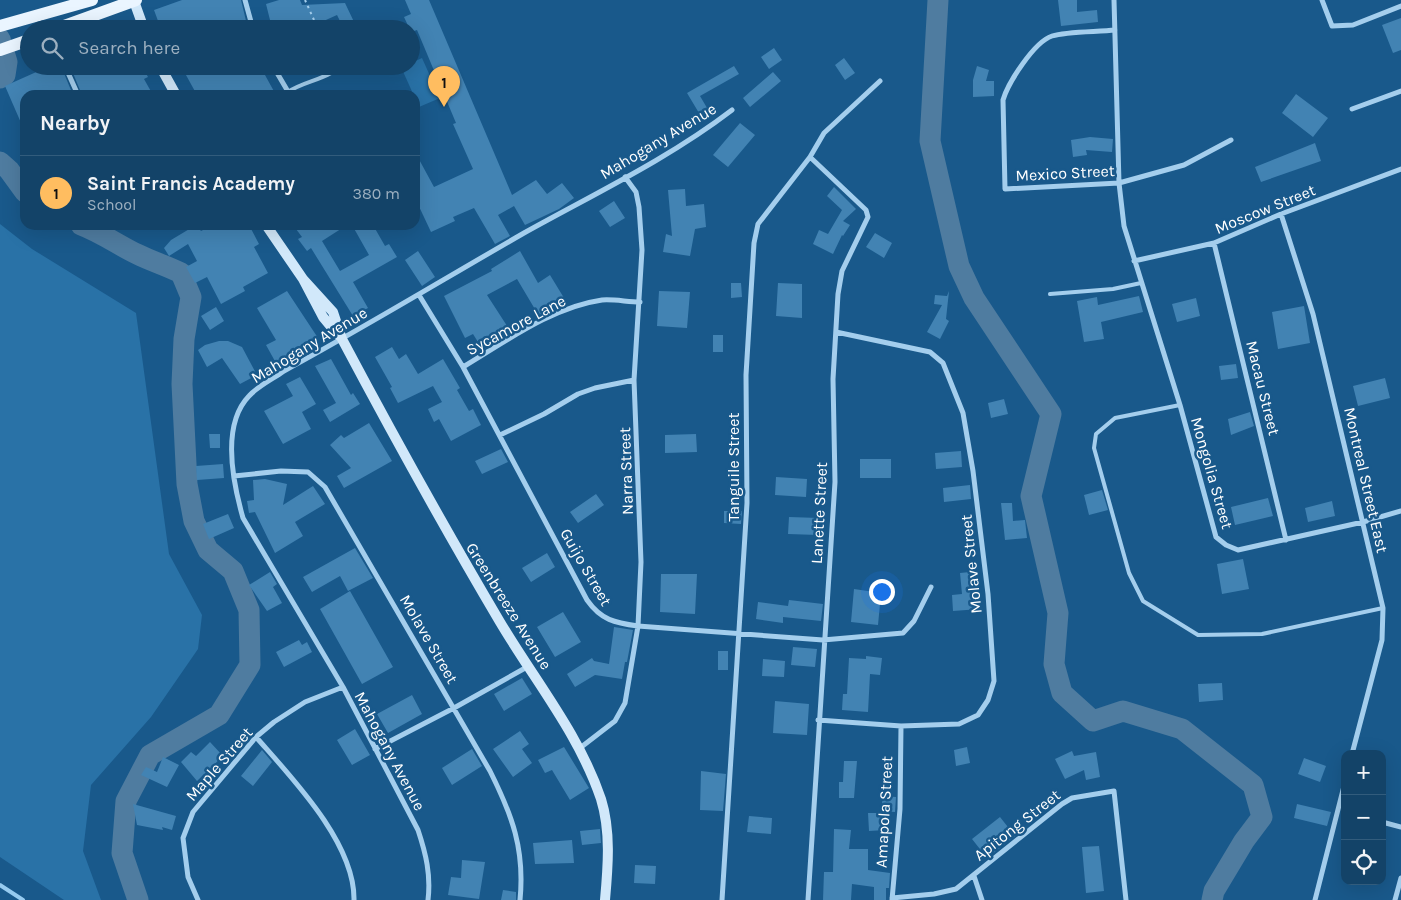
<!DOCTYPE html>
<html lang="en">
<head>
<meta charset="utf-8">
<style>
  body { margin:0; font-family:Karla,sans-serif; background:#1c4a6e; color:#f1f3f6 }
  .controls { position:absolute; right:15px; bottom:15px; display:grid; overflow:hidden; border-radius:10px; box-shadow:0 5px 20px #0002 }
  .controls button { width:45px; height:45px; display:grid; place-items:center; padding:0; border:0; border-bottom:1px solid #325c7c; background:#134368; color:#f1f3f6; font:25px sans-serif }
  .you { position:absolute; left:881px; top:591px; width:18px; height:18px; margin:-12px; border:4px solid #fff; border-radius:50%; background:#1a73e8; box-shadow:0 0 0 8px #1a73e833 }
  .badge { display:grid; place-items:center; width:32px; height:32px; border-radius:50%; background:#ffbd60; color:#111; font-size:16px; font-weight:700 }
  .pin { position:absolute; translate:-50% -41px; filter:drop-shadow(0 1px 2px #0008) }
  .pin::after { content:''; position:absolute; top:26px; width:18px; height:15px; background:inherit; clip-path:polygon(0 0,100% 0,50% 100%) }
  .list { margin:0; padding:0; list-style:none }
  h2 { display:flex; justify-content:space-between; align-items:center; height:65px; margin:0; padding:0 20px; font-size:21px }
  h2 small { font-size:16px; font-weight:400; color:#9db0c0 }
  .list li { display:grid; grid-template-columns:32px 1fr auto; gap:15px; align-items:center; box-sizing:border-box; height:75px; padding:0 20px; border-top:1px solid #325c7c }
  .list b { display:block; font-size:19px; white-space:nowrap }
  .list p { margin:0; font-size:16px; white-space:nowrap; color:#9db0c0 }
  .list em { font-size:16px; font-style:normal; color:#9db0c0 }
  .icon { flex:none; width:28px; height:28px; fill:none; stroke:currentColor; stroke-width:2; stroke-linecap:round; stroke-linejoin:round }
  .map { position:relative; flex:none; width:1401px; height:900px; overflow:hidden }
  .search { position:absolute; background:#134368; box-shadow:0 5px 20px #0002; left:20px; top:20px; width:400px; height:55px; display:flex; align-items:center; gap:12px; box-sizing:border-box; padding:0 18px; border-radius:28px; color:#9db0c0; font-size:19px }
  .panel { position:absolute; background:#134368; box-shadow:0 5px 20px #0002; left:20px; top:90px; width:400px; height:140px; border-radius:15px }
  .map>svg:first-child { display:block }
</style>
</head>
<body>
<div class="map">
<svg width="1401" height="900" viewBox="0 0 1401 900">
  <rect width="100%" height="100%" fill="#19598b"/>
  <path fill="#2972a7" d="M422,58L440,98L419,107L401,67L411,66V63Z
    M0,224L32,249L136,313L169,554L202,615L198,649L151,717L91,785L83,851L101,900H64L0,857Z"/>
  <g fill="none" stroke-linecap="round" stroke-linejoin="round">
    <path stroke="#96cbf0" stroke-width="4" d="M0,885L23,900"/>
    <path stroke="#4f7ca0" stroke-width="21" d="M938,0L930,141L959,266L974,298L1051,414L1031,496L1058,613L1054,664L1062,693L1093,721L1123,711L1182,729L1253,785L1262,817L1244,841L1214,891L1212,900
      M0,39L7,62L5,75L0,78
      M0,162L9,170L25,192
      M81,225C102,233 118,245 137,254C151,261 167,266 181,273L191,297L184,339L182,384L187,484L194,521L208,550L233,571L249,610L250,665L219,715L150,755L126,801L122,853L138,900"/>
  </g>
  <path fill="#4283b3" d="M182,0H241L248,29H161L154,10Z
    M279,0H300L302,5L345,3L355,24L344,29L337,15L317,24L319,29H257V26L270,20L266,4Z
    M405,0H429L512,195L536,180L547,194L562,183L574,198L559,209L525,225L514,206L498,215L510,236L495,244L474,208L453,217L455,221L431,232L415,198V152L434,187L473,169L453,124L456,123L417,30L411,32L404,17L411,14Z
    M1058,0H1077V12L1097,10L1098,22L1061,26Z
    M1401,18V50L1393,53L1382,25Z
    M774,48L782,60L769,69L761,57Z
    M844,58L855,73L845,80L835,65Z
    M42,66H61L73,95H25V132L5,86L43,69Z
    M70,66H142L148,77L144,79L153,95H82Z
    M181,66H265L268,73L265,75L276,95H197Z
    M734,66L739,74L700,96L710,113L702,118L687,93Z
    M977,66L989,70L986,81H994V96L973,97V80Z
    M773,72L781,81L750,107L743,98Z
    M1296,94L1328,118L1313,137L1282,113Z
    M740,123L755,135L728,167L713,155Z
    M1090,137L1113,139L1112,152L1086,150L1087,155L1073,157L1071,140Z
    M1315,143L1321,161L1261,182L1255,167Z
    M834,187L856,209L843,221L850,225L843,236L842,235L833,254L813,244L819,230L828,234L842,210L827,196Z
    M685,189L686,206L704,204L706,227L695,229L690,256L663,252L666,234L672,236L668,190Z
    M614,201L625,218L610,227L599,211Z
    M196,225L201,231L205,229V225H249L259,244L254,247L268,273L243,287L245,291L221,304L207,277L195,283L186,267L197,261L188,244L169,256L164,248L171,240Z
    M293,225H347L322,241L340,271L369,255L352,225H373L385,246L389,244L397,257L353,282L368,308L353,316L311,248L307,251L298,239L302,237Z
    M875,233L892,243L884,258L866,247Z
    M418,251L435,277L422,286L405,260Z
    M520,251L538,283L550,275L564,298L539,316L517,279L487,295L511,332L483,350L473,334L465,338L444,296L492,271L491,269Z
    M731,283H741L742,297L731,298Z
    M778,283L802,284V318L776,316Z
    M287,291L318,338L276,363L266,345L276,340L257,308Z
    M659,291L690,292L687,328L657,326Z
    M949,291L946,319L949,321L940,339L927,332L942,305L934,304L935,295L947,296Z
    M1139,296L1143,312L1101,322L1104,339L1084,342L1077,301L1097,297L1098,305Z
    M1196,298L1200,316L1177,322L1172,304Z
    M1304,306L1310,343L1278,349L1272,312Z
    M216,307L224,321L210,330L201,316Z
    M713,335H723V352H713Z
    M219,341H228L242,347L257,375L240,384L222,358L207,367L198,350L205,345Z
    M392,347L399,359L406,354L418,374L443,359L460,388L457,390L469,411L473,409L481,425L451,441L439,419L434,422L428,409L442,402L433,386L398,403L390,388L392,387L375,357Z
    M331,359L351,395L353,393L360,404L330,422L323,410L336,403L315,366Z
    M1236,364L1238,378L1221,380L1219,366Z
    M300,377L316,404L302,412L311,429L283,444L264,411L293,396L286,384Z
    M1385,378L1390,398L1358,406L1353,386Z
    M1004,399L1008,414L991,418L988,403Z
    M1250,412L1254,426L1231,435L1228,419Z
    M369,423L392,461L344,488L337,476L351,468L330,445L341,435L344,438Z
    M209,434H220V448H210Z
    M696,434L697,452L665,453V435Z
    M501,449L508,462L482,474L475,461Z
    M961,451L962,467L936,469L935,453Z
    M860,459H891V478H860Z
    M223,464L224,478L197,480L196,466Z
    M776,477L807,479L806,497L775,495Z
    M265,479L287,484L283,505L313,486L325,504L295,522L303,536L275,553L255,512L249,513L247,501L254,500L253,480Z
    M970,485L971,499L944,502L943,488Z
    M1102,490L1108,510L1089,515L1084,495Z
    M596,494L604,505L578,523L570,512Z
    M1268,498L1273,516L1235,525L1231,507Z
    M1332,501L1335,516L1308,522L1305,508Z
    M1001,503H1012L1013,521L1025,520L1027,538L1005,540Z
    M724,511H742L741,524L724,523Z
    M228,514L234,528L209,539L203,524Z
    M789,517L819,518L818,535L788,534Z
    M355,548L373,578L348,591L340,576L312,592L303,577Z
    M547,553L555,567L531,582L522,568Z
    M1243,559L1249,589L1222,594L1217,564Z
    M270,572L277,584L273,587L282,603L267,611L249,585Z
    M970,572L973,593H978L980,609L953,611L952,595L962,594L960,573Z
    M661,574H697L695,614L660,612Z
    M854,589L881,593L878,625L851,622Z
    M350,591L393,667L362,684L320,609Z
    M789,600L823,604L821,621L783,617V623L756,619L758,602L788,606Z
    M563,612L581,642L555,657L537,627Z
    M614,627L633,630L627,662H625L622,679L595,675L575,687L567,674L592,658L594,661L609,664Z
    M299,640L302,645L307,642L312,652L284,667L276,652Z
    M793,647L817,649L815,667L791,665Z
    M718,651H728V670H718Z
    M866,656L882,658L880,675L870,674L868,712L842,710L843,694H847L849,658L866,659Z
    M763,659L785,661L784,677L762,676Z
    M522,678L532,694L504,711L494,694Z
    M1222,683L1223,700L1199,702L1198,684Z
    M412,695L422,714L388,733L377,714Z
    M775,701L809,704L807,735L773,733Z
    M355,729L370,755L352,765L337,740Z
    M520,731L529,744L522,749L532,763L513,777L493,749Z
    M210,742L223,756L197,781L181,762L191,752L196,756Z
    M564,747L589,788L570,800L552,770L545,773L538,760Z
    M967,747L970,763L956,766L954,750Z
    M472,749L482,766L452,785L442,768Z
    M262,750L272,762L253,786L241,776Z
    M1072,751L1074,756L1096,752L1100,777L1086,780L1084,770L1065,779L1055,759Z
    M163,757L179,765L167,787L141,775L146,767L157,772Z
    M1304,758L1326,766L1320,782L1298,774Z
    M844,761H857L854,798H839V782H843Z
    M701,771L726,774L723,811L700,810Z
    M883,796L896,797L895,812L881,811Z
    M133,804L176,816L172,830L162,827L163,830L137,825Z
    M1297,804L1331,812L1327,826L1294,818Z
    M868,813H885V830L869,831Z
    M749,816L772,818L771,834L747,832Z
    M1000,817L1015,836L987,858L972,839Z
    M600,829L601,843L582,845L580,831Z
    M834,829L851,830L849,849H868V870L890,873L889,888H886V900H874V887L852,884L851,900H823L824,872H833Z
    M572,840L574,863L535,864L533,843Z
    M1099,846L1104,891L1086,893L1082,847Z
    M462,860L485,862L479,899L448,895L451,877L461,878Z
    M635,865L656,866L655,884L634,883Z
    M503,890L516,892V900H501Z"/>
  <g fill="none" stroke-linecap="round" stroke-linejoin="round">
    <path stroke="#a4ceed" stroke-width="2" stroke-dasharray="2.5 4" stroke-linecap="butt" d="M305,0L314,20"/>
    <path stroke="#a4ceed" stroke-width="4" d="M288,92C301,83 317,81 331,73
      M1050,294L1113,289L1141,283
      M1180,405L1115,418L1096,434L1094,448L1129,573L1143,601L1198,635L1262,634L1383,608"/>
    <path stroke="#a4ceed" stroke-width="5" d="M245,0L253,29
      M1114,0L1119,183L1124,226L1180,405L1216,537L1226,545L1238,550L1363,522L1401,511
      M1322,0L1332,26L1353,25L1401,6
      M1115,30C1098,32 1067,31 1052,36C1034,42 1008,83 1003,100L1005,189L1119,183L1184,165L1231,140
      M65,66L78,95
      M273,66L290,95
      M1352,109L1401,91
      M1281,214L1313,314L1383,608L1382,640L1352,754
      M200,225L201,227
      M1214,243L1286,540
      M1134,261L1214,243L1281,214L1401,169
      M419,295L463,367L587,600C601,620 615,623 638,626L823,640L903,633L914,621L931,587
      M463,367C505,342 552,307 602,300C614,299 628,302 640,302
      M500,435L544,414L578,394L595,388L634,380
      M234,476L281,471L308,472L325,487L490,771C512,815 525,849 520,900
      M818,720L901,726L959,724L978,715L988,700L994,681L988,594L973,471L963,413L943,363L930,352L836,332
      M256,737C292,778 355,843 354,900
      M580,748L615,721L625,703L638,626L641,562L634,380L642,250L639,207L636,192L625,177
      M375,749L454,708L527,667
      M1382,822L1401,827
      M974,876L982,900
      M892,898L934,894L956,889L1062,804L1072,798L1114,791L1126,900
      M198,900L188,877L183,838L193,812L256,737L274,722L305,702L343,687
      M428,900C431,875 426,854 418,830L343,687L243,518C233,483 221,425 249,396C258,386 273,379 284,371C365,327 444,279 524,233C594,194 668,159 732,110
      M722,900L747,503L746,375L754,243L758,224L810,157L824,133L880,81
      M808,900L835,482L833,379L838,294L842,271L868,217L866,210L810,157
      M892,900L900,809L901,726
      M1315,900L1345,782
      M1395,900L1401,878"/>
    <path stroke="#d1e8fa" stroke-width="10" d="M134,1L144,29
      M160,66L176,95
      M266,225L303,279L323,317L338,335
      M303,279L333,312L342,339C393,435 445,529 500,622C535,681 579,734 601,799C611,831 608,867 605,900"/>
    <path stroke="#eaf5ff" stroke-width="12" d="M0,26L92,0
      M56,29L136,0
      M0,50L29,40"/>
  </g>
  <g text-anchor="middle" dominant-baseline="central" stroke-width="5" stroke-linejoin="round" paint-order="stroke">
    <g font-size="16" fill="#fff" stroke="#19598b">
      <text transform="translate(658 141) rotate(-31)">Mahogany Avenue</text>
      <text transform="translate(1065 173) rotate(-3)">Mexico Street</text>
      <text transform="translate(1265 209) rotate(-22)">Moscow Street</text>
      <text transform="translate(516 325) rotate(-28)">Sycamore Lane</text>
      <text transform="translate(309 345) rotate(-31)">Mahogany Avenue</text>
      <text transform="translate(1263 388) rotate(76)">Macau Street</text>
      <text transform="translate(733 467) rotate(-90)">Tanguile Street</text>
      <text transform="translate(626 471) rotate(-92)">Narra Street</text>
      <text transform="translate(1212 473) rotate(74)">Mongolia Street</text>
      <text transform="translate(1366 480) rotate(77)">Montreal Street East</text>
      <text transform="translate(819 513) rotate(-87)">Lanette Street</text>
      <text transform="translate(971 564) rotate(-96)">Molave Street</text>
      <text transform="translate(586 567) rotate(60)">Guijo Street</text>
      <text transform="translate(509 606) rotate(58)">Greenbreeze Avenue</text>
      <text transform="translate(429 639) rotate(60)">Molave Street</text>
      <text transform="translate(390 751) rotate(62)">Mahogany Avenue</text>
      <text transform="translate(219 764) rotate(-49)">Maple Street</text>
      <text transform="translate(884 812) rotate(-87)">Amapola Street</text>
      <text transform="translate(1017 825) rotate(-38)">Apitong Street</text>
    </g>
  </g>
</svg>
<div class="controls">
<button>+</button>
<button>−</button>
<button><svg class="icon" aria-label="locate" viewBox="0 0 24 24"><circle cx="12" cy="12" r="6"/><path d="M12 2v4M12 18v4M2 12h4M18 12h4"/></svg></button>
</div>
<div class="you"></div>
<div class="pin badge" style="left:444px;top:107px">1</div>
<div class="search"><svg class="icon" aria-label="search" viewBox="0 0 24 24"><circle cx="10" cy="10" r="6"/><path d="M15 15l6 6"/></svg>Search here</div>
<section class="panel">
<h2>Nearby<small></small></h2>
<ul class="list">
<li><span class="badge">1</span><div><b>Saint Francis Academy</b><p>School</p></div><em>380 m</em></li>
</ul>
</section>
</div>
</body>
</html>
